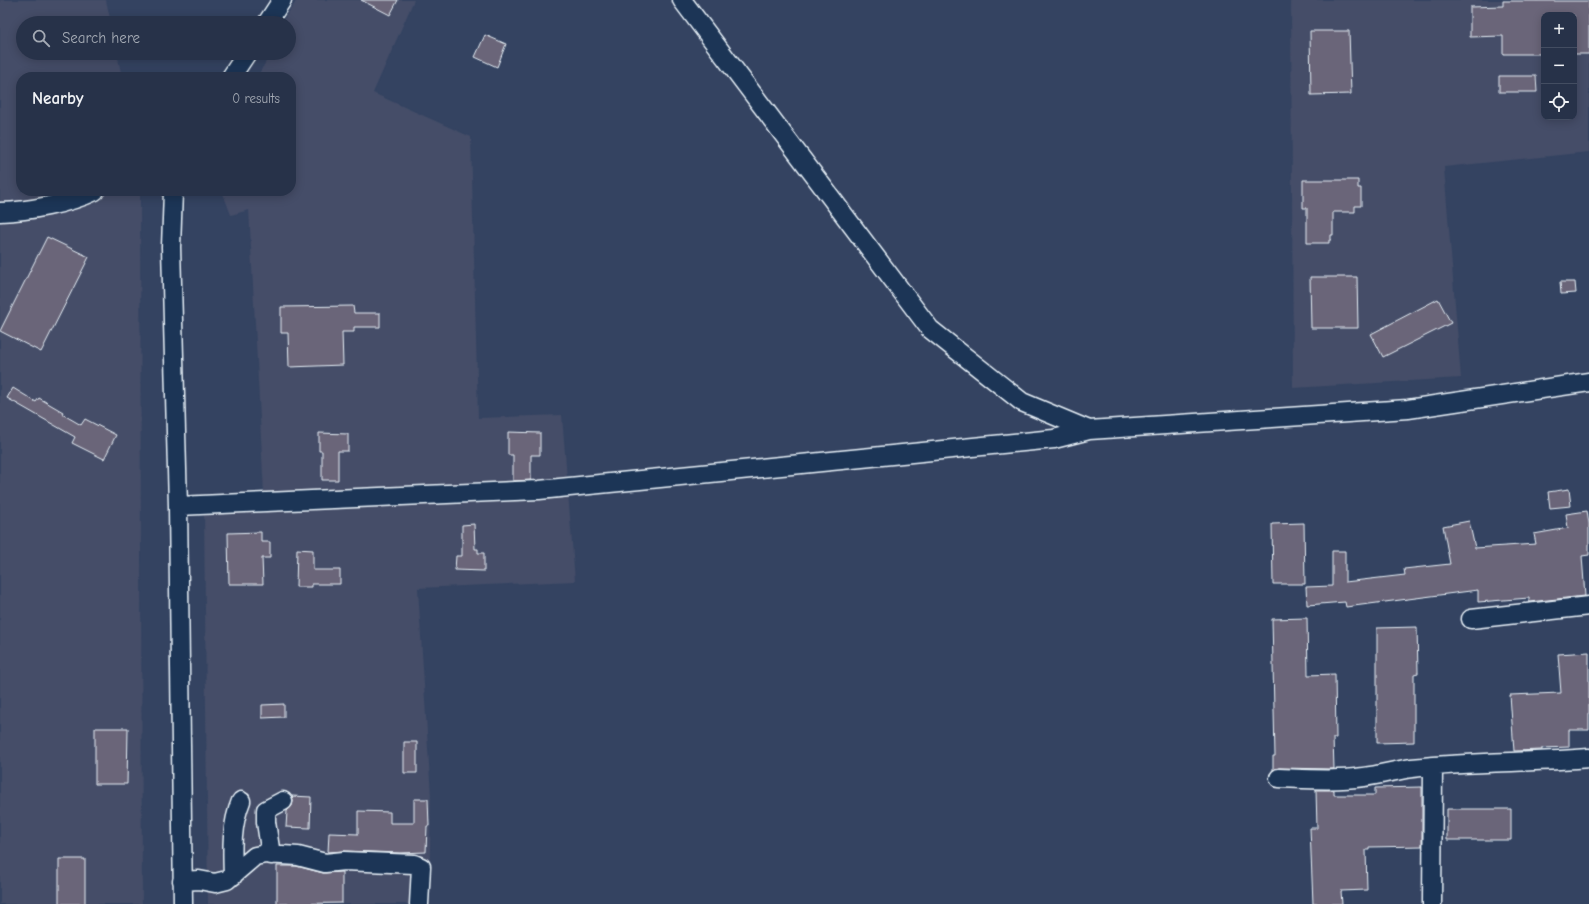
<!DOCTYPE html>
<html lang="en">
<head>
<meta charset="utf-8">
<style>
  body { margin:0; font-family:"Comic Neue",sans-serif; background:#2f3a50; color:#f1f3f6 }
  .controls { position:absolute; right:12px; top:12px; display:grid; overflow:hidden; border-radius:8px; box-shadow:0 2px 10px #0003 }
  .controls button { width:36px; height:36px; display:grid; place-items:center; padding:0; border:0; border-bottom:1px solid #434d61; background:#273249; color:#f1f3f6; font:20px sans-serif }
  .list { margin:0; padding:0; list-style:none }
  h2 { display:flex; justify-content:space-between; align-items:center; height:52px; margin:0; padding:0 16px; font-size:17px }
  h2 small { font-size:13px; font-weight:400; color:#a4aab4 }
  .icon { flex:none; width:22px; height:22px; fill:none; stroke:currentColor; stroke-width:2; stroke-linecap:round; stroke-linejoin:round }
  .map { position:relative; flex:none; width:1589px; height:904px; overflow:hidden }
  .search { position:absolute; background:#273249; box-shadow:0 2px 10px #0003; left:16px; top:16px; width:280px; height:44px; display:flex; align-items:center; gap:10px; box-sizing:border-box; padding:0 14px; border-radius:22px; color:#a4aab4; font-size:15px }
  .panel { position:absolute; background:#273249; box-shadow:0 2px 10px #0003; left:16px; top:72px; width:280px; height:124px; border-radius:16px }
  .map>svg:first-child { display:block }
</style>
</head>
<body>
<div class="map">
<svg width="1589" height="904" viewBox="0 0 1589 904">
  <rect width="100%" height="100%" fill="#344361"/>
  <filter id="ink" filterUnits="userSpaceOnUse"><feTurbulence type="fractalNoise" baseFrequency=".025" numOctaves="2"/><feDisplacementMap in="SourceGraphic" scale="8" xChannelSelector="R" yChannelSelector="G"/><feConvolveMatrix kernelMatrix="1 2 1 2 8 2 1 2 1" color-interpolation-filters="sRGB"/></filter>
  <g filter="url(#ink)">
    <path fill="#444d68" fill-rule="evenodd" d="M0,0H106L111,23H23V53H117L122,77H21V191H140L142,904H0Z
      M297,0H414L373,93L471,137L478,418L562,415L575,581L418,588L431,796L429,904H208L204,513H265L249,210L231,215L222,191H291V77H257L271,53H289V23H281Z
      M1291,0H1589V152L1444,167L1461,378L1293,388ZM1544,15H1574V117H1544Z"/>
    <path fill="#6a6579" stroke="#e8f1f8" d="M361,0H398L390,15Z
      M1503,1H1589V54H1574V15H1544V54H1503V36L1470,37V7L1503,6Z
      M1310,31H1349L1351,94L1311,95Z
      M485,35L506,44L497,67L475,57Z
      M1499,76H1536L1537,92H1499Z
      M1303,180H1358V188H1361V206H1355V212H1333V235H1331V240H1329V243H1307V208H1303Z
      M47,237L89,257L41,352L0,331Z
      M1310,277H1357L1358,328H1311Z
      M1560,282H1575L1576,293L1561,294Z
      M1438,299L1451,323L1383,357L1371,334Z
      M353,306L354,313H380V327H354V332H342L343,365L289,367L288,333H281V307Z
      M13,388L36,402L39,398L63,412L62,414L81,425L85,419L116,435L104,459L72,443L75,437L7,398Z
      M508,432L540,433V455H531V480L513,481V455H508Z
      M319,433L348,434V451H338V480H322V451H319Z
      M1569,489L1571,506L1550,508L1548,492Z
      M1587,511L1589,524V555L1582,556L1585,596L1529,602V598L1478,602V590L1346,607L1345,602L1307,605L1306,587L1332,586V551H1345V582L1405,575L1404,569L1450,564L1443,526L1469,521L1475,548L1536,544L1534,534L1568,528L1566,514Z
      M1304,523L1305,584H1273L1272,524Z
      M474,524L475,549H478V553H484V571L455,570L456,556H462V525Z
      M261,532V542H270V558H262L263,584H229L228,533Z
      M297,549L313,550V570H340V584H312V587H296Z
      M1307,618L1308,675L1335,674L1336,738H1333L1334,769L1279,768L1273,770V756H1275L1272,619Z
      M1417,627L1418,673L1414,674V742L1377,743V628Z
      M1589,652V730H1569V747L1542,748V750L1514,751L1510,695L1561,693L1558,654Z
      M284,704V717L262,718V705Z
      M95,728H128L127,784H95Z
      M404,742H417V773H404Z
      M1422,787V846L1369,847V850H1366L1367,890L1341,891L1342,904H1313L1310,828H1317L1316,790H1334V795H1375V788Z
      M292,796L311,797L310,828L286,827L287,811L292,806L293,801Z
      M414,799H428L429,826H427L426,852L400,853L344,851L328,852L329,833L358,834V811L390,812V823H414Z
      M1447,809H1511V840H1447Z
      M59,859H85V904H59Z
      M277,866H296L323,873L342,872V903L277,904Z"/>
    <g fill="none" stroke-linecap="round" stroke-linejoin="round">
      <defs>
        <path id="minor" d="M682,0L930,329L1022,402L1089,430
          M267,23L282,0
          M231,77L247,53
          M173,191L171,247L178,506L183,904
          M0,212C30,211 67,204 95,191
          M178,506L539,490L1054,439L1089,430L1408,409L1589,382
          M1471,619L1589,606
          M1279,778C1308,779 1336,781 1364,777C1381,775 1396,770 1412,768C1471,761 1530,763 1589,758
          M271,855L266,822V810L283,801
          M233,876C232,850 231,825 241,801
          M182,881L199,880L215,883L227,880L255,856L266,854L298,856L325,863L344,861L414,864L421,867L419,904
          M1432,904L1433,767"/>
      </defs>
      <use href="#minor" stroke="#e8f1f8" stroke-width="21"/>
      <use href="#minor" stroke="#1d3557" stroke-width="18"/>
    </g>
  </g>
</svg>
<div class="controls">
<button>+</button>
<button>−</button>
<button><svg class="icon" aria-label="locate" viewBox="0 0 24 24"><circle cx="12" cy="12" r="6"/><path d="M12 2v4M12 18v4M2 12h4M18 12h4"/></svg></button>
</div>
<div class="search"><svg class="icon" aria-label="search" viewBox="0 0 24 24"><circle cx="10" cy="10" r="6"/><path d="M15 15l6 6"/></svg>Search here</div>
<section class="panel">
<h2>Nearby<small>0 results</small></h2>
<ul class="list">
</ul>
</section>
</div>
</body>
</html>
